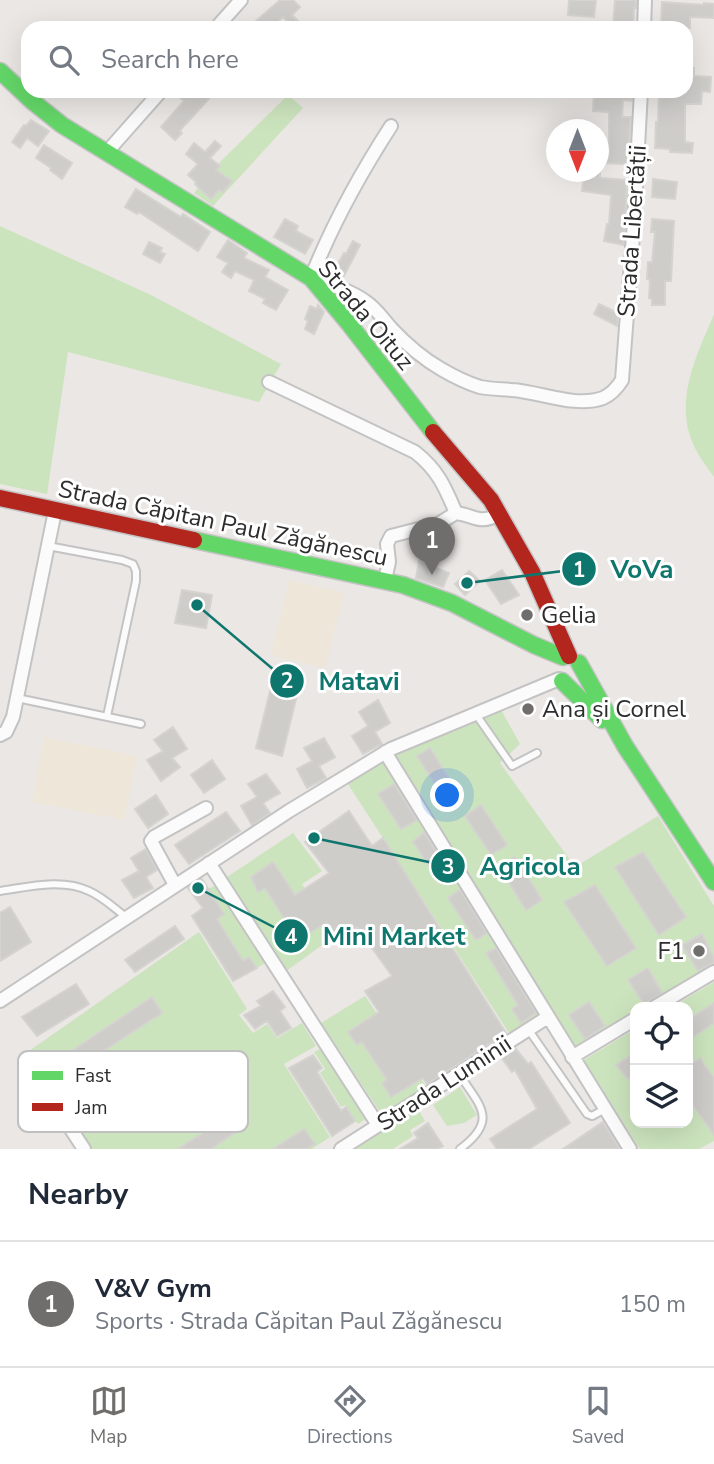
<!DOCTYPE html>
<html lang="en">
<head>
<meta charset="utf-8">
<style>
  body { margin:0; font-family:"Nunito Sans",sans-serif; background:#f6f6f7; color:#1f2937 }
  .controls { position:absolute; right:21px; bottom:21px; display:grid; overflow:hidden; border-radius:14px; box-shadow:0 7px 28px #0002 }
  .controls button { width:63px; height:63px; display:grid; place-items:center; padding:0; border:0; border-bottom:2px solid #e0e1e3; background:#fff; color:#1f2937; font:35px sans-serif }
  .compass { position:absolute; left:546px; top:119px; width:63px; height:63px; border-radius:50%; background:#fff; box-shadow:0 7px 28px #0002; rotate:180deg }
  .you { position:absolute; left:448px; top:796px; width:24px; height:24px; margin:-18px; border:5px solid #fff; border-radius:50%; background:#1a73e8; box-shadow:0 0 0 10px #1a73e833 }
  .badge { display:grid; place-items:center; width:46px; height:46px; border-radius:50%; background:#6f6e6d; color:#fff; font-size:23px; font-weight:700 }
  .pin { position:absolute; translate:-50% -58px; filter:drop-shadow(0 2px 4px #0008) }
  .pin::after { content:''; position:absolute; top:37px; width:24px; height:21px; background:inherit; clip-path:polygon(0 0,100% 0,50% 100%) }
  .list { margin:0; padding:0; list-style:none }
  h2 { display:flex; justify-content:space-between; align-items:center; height:91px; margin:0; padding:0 28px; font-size:30px }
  h2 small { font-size:23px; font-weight:400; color:#747a83 }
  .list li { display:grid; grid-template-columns:46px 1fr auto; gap:21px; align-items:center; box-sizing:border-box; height:126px; padding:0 28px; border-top:2px solid #e0e1e3 }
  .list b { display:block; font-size:26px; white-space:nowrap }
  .list p { margin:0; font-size:23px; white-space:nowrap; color:#747a83 }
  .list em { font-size:23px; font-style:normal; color:#747a83 }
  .icon { flex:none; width:38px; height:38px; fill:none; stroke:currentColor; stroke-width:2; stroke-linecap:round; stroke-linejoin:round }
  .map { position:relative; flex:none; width:714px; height:1149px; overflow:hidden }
  .search { position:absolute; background:#fff; box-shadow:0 7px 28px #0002; left:21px; right:21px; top:21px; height:77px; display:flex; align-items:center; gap:18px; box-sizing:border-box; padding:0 24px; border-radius:21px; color:#747a83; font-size:26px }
  .sheet { height:217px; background:#fff }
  nav { display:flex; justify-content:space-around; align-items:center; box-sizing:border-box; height:98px; border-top:2px solid #e0e1e3; background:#fff; font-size:19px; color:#747a83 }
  nav a { display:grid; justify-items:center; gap:4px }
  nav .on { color:#6f6e6d }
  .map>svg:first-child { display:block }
</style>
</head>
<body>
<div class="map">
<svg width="714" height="1149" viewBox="0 0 714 1149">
  <rect width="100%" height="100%" fill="#eae7e4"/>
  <path fill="#ede6d9" d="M289,580L344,593L325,668L271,655Z
    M44,737L137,756L124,820L32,802Z"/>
  <path fill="#cce4be" d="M288,95L303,108L213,206L194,193L214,168Z
    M0,226L151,295L281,364L259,402L68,352L47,494L0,484Z
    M714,314V477C703,462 692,447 688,429C679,389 699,350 714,314Z
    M499,706L520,744L500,763L575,867L658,816L714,906V965L645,1007H635V1013L576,1050L390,754Z
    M384,759L543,1014L511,1036L346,781Z
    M293,833L322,871L302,884L336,935L285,972L224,879Z
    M218,884L268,961L257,968L249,957L243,961L217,919L224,914L208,889Z
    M199,932L247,1009L239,1015L253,1033L267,1024L277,1038L302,1023L316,1046L284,1064L330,1137L312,1149H91L29,1051Z
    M714,982V1141L699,1149H640L582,1061L635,1029V1123H688V1007H672Z
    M365,996L426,1086L382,1115L321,1023Z
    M324,1047L369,1117L358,1124L345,1105L341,1107L320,1073L325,1069L314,1052Z
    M460,1087L477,1115L464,1123L447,1126L433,1105Z
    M418,1109L425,1121L410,1130L413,1136L393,1149H354Z"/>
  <path fill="#cfcdca" stroke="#d5d3d0" stroke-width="2" d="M280,0H293L300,7L292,15L305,28H294L283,17L271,28H248Z
    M569,0H596L594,17L568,15Z
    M615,0H636V8H634L633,28H613Z
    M662,2L704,5V3L714,4V18L690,17V28H661Z
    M686,68H694V76L711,77L710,92L702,91L701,104H685V142L693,143L692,153L670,152V149L655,148L656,122H658L659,93H686Z
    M184,91H216L184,126L180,131L182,133L175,140L161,127L184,101L179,97Z
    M594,91L632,93V101L623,100L622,117H631L628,164L601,163L602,153L609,154V112L593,111Z
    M31,120L49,131L38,146L27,138L20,148L12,142L24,125L26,126Z
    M215,141L221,146L210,158L220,166L216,170L232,181L223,192L219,190L211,199L195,184L196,182L188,175L198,164L186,154L194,143L205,152Z
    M44,145L72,163L62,179L50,170L51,168L36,158Z
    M584,172H600V178L627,180L624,245L604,241L607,224H609L611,195L582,191Z
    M653,179L677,182L675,199L652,197Z
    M136,189L181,217L183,214L210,232L198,251L139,212L137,214L125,207Z
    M285,219L298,226L296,231L313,240L305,254L274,237Z
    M652,219L674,221L671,281H665V305H652V299L649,298L650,280L647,279L648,262H652L655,232H651Z
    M228,240L247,253L244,258L269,270L265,277L288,290L276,310L263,303L265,299L249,291L254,280L235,271L231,278L222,272L228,263L217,257Z
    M353,241L360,245L344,276L334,271L344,253L346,254Z
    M149,242L162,248L160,252L165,254L160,263L143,254Z
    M599,304L618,313L617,326L594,314Z
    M318,305L324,312L314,334L305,329L308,321L305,319L310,306L317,309Z
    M419,561L449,573L443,587L416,578Z
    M502,570L519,595L501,604L485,580Z
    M469,571L480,581L465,595L455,584Z
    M182,590L212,595L206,628L175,623Z
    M275,671L301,679L282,756L256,748Z
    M378,700L390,723L375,732L382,744L363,754L352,736L368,726L359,712Z
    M173,727L187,749L172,758L180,767L161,781L147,760L163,751L154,740Z
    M324,738L335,757L319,766L326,778L307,788L297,769L312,761L304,748Z
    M430,748L460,796L447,803L417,756Z
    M212,760L225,779L204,793L191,775Z
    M266,774L280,793L263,803L270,813L252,825L241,806L257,797L248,784Z
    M394,784L417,820L401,829L378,794Z
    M156,795L168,814L148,828L135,809Z
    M481,805L507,845L491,855L465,816Z
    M349,811L372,846L383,838L506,1033L427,1084L423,1078L391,1097L382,1083L387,1080L362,1042L357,1045L348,1032L379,1012L365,991L392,976L357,927L338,939L327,922L293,943L284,929L289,926L265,888L258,892L251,877L273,862L295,895L329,873L305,842Z
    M226,812L240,831L189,864L175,845Z
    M424,832L452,877L441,884L413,842Z
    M146,849L157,870L146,877L153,888L134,898L122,880L139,871L131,858Z
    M643,852L686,917L659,935L615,867Z
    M515,857L542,900L526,910L499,867Z
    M202,879L224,914L217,919L243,961L249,957L257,968L233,981L192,916L203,908L188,888Z
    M595,885L636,948L607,966L564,902Z
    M460,890L487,933L476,940L448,898Z
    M10,907L31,942L0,961V913Z
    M175,926L184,939L135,972L125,960Z
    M702,934L714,958V962L698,971L682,945Z
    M496,948L536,1013L521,1023L512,1009L518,1005L486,953Z
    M648,968L662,993L644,1004L628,980Z
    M76,984L89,1004L37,1036L22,1017Z
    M273,991L285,1007L280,1011L291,1028L277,1036L267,1021L255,1029L244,1015L261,1006L257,1001Z
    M152,997L162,1013L69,1073L60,1059Z
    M589,1002L605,1026L585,1039L569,1015Z
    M714,1003V1023L688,1040V1020Z
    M515,1048L528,1064L531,1062L570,1123L529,1149H497L490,1139L537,1109L515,1070L512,1072L501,1057Z
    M635,1053V1074L628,1079L616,1065Z
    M313,1055L322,1068L317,1072L341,1111L346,1107L355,1121L332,1136L289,1068Z
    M700,1058L714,1078V1135L688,1098V1067Z
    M229,1116L240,1129L211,1149H178Z
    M603,1122L620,1149H563Z
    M428,1123L443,1146L437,1149H400L418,1138L414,1133Z
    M304,1129L315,1144L307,1149H273Z"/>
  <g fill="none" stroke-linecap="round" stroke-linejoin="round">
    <defs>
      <path id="lane" d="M48,546L122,560L133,564L136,571V581L107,716
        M17,698L141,724
        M475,713L512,766L537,753
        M0,891C28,887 62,878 89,891C103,897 114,908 126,917
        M528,1029L587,1114L592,1116L605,1109
        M459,1074C480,1106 499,1120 460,1149"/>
      <path id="street" d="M216,28L241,0
        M644,28L645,0
        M391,126C360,174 332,225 311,278C329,284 349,290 365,301C376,308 383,319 391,328C406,344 422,358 441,369C453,376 467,383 480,387C491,389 502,389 512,390C541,392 575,408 603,398C612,394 617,388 622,380L634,222L641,91
        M107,152L161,91
        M269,382L415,452C438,470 445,487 456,513
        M385,580L389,562L387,544L391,536L438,524L456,513C477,516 478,525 500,514
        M0,735L6,732L13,717L55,511
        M385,752L630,1149
        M209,863L378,1125
        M175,885L151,841L154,837L206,808
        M0,1001L289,811L391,749L559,679
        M655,1007L714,972
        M572,1057L635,1019
        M35,1074L84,1149
        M341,1149L548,1017"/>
      <path id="fast" d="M0,71L32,101L62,125L311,278L350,325L433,432
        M194,540L403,585L452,603L534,645L563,657
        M579,663L625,746L714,882
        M562,681L602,720"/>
      <path id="jam" d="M433,432L491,500L532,572L569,656
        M0,498L194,540"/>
    </defs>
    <use href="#lane" stroke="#c4c3c4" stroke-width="10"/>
    <use href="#street" stroke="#c4c3c4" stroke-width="16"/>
    <use href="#fast" stroke="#c4c3c4" stroke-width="19"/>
    <use href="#jam" stroke="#c4c3c4" stroke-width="19"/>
    <use href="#lane" stroke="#fcfbfb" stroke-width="6"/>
    <use href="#street" stroke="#fcfbfb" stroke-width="12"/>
    <use href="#fast" stroke="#63d668" stroke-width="16"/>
    <use href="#jam" stroke="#b3261e" stroke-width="16"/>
  </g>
  <g fill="#6f6e6d" stroke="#fff" stroke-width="2.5">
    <circle cx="527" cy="615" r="7"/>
    <circle cx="528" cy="709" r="7"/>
    <circle cx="699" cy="951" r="7"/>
  </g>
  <g text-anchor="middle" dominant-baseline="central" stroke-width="6" stroke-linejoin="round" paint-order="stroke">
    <g font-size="24" fill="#2d2d2d" stroke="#fff">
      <text transform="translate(632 231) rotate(-86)">Strada Libertății</text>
      <text transform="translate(366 315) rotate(50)">Strada Oituz</text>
      <text transform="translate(223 523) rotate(12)">Strada Căpitan Paul Zăgănescu</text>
      <text transform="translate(444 1083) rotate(-33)">Strada Luminii</text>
    </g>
    <g font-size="24" fill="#2d2d2d" stroke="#fff" text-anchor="start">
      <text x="541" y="615">Gelia</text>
      <text x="542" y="709">Ana și Cornel</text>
      <text x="685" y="951" text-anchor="end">F1</text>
    </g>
  </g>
  <rect x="18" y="1051" width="230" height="81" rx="10" fill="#fff" stroke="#c0c0c0" stroke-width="2"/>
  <rect x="32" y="1071" width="31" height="9" fill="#63d668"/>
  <rect x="32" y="1103" width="31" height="8" fill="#b3261e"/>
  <g font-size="19" fill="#2d2d2d">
    <text x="75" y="1082">Fast</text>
    <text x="75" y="1114">Jam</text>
  </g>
  <path fill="none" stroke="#0f766e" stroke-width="2.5" d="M467 583L579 569M197 605L287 681M314 838L448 866M198 888L291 936"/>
  <g fill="#0f766e" stroke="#fff" stroke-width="2.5">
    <circle cx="467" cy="583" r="7"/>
    <circle cx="197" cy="605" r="7"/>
    <circle cx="314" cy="838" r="7"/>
    <circle cx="198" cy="888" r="7"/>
    <circle cx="579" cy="569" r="18"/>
    <circle cx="287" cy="681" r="18"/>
    <circle cx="448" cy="866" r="18"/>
    <circle cx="291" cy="936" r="18"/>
  </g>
  <g font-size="21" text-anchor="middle" font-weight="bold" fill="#fff">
    <text x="579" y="577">1</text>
    <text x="287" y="688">2</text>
    <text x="448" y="874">3</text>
    <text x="291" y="944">4</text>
  </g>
  <g font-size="26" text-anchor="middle" font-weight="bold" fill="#0f766e" stroke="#fff" stroke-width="6" stroke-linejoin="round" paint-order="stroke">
    <text x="642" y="578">VoVa</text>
    <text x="359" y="690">Matavi</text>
    <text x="530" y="875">Agricola</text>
    <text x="394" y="945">Mini Market</text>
  </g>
</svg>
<div class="controls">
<button><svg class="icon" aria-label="locate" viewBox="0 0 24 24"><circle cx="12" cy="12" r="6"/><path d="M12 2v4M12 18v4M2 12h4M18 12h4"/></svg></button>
<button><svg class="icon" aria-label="layers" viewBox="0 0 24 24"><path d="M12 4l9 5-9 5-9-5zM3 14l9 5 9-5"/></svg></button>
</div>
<svg class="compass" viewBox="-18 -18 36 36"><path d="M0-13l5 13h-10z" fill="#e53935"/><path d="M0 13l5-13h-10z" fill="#747a83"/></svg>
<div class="you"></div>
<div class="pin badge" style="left:432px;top:575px">1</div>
<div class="search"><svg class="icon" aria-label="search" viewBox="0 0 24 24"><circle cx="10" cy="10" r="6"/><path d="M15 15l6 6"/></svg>Search here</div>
</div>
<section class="sheet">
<h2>Nearby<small></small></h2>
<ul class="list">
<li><span class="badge">1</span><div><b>V&amp;V Gym</b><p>Sports · Strada Căpitan Paul Zăgănescu</p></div><em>150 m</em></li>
</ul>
</section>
<nav>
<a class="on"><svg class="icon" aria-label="map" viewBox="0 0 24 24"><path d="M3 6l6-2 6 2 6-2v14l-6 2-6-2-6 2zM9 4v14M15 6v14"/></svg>Map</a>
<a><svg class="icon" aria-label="directions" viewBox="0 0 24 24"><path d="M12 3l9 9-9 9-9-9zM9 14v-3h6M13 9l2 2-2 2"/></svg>Directions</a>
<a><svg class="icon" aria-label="saved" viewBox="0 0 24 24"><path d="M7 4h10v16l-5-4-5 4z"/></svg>Saved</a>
</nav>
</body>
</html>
